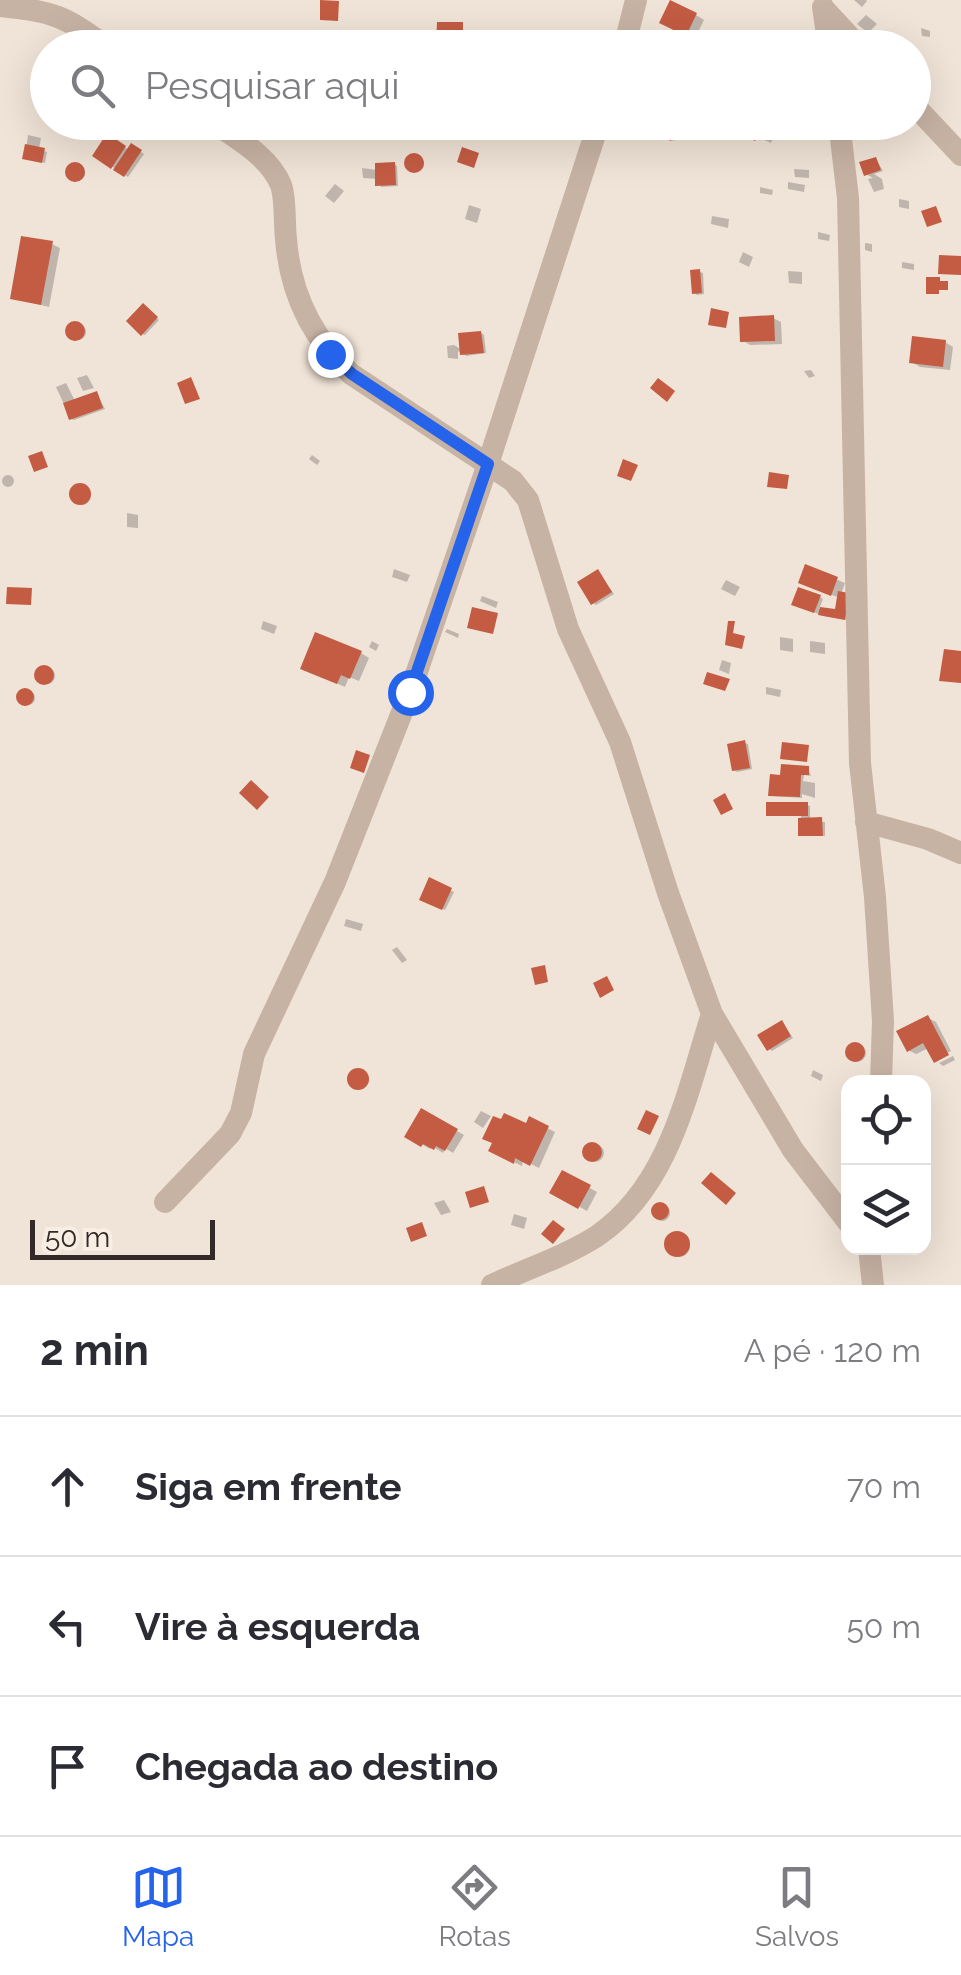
<!DOCTYPE html>
<html lang="pt">
<head>
<meta charset="utf-8">
<style>
  body { margin:0; font-family:Raleway,sans-serif; background:#f7f7f7; color:#2b2b33 }
  .controls { position:absolute; right:30px; bottom:30px; display:grid; overflow:hidden; border-radius:20px; box-shadow:0 10px 40px #0002 }
  .controls button { width:90px; height:90px; display:grid; place-items:center; padding:0; border:0; border-bottom:2px solid #e1e1e2; background:#fff; color:#2b2b33; font:50px sans-serif }
  .scale { position:absolute; left:30px; bottom:25px; width:185px; box-sizing:border-box; padding-left:10px; border:5px solid #332926; border-top:0; font-size:28px; line-height:35px; white-space:nowrap; color:#332926; -webkit-text-stroke:8px #f8eee3; paint-order:stroke }
  .stop { position:absolute; width:30px; height:30px; margin:-22px; border:8px solid #2563eb; border-radius:50%; background:#fff }
  .stop.end { background:#2563eb; border-color:#fff; box-shadow:0 2px 10px #0008 }
  .list { margin:0; padding:0; list-style:none }
  h2 { display:flex; justify-content:space-between; align-items:center; height:130px; margin:0; padding:0 40px; font-size:42px }
  h2 small { font-size:32px; font-weight:400; color:#7c7c81 }
  .list li { display:grid; grid-template-columns:65px 1fr auto; gap:30px; align-items:center; box-sizing:border-box; height:140px; padding:0 40px; border-top:2px solid #e1e1e2 }
  .list b { display:block; font-size:38px; white-space:nowrap }
  .list em { font-size:32px; font-style:normal; color:#7c7c81 }
  .icon { flex:none; width:55px; height:55px; fill:none; stroke:currentColor; stroke-width:2; stroke-linecap:round; stroke-linejoin:round }
  .map { position:relative; flex:none; width:961px; height:1285px; overflow:hidden }
  .search { position:absolute; background:#fff; box-shadow:0 10px 40px #0002; left:30px; right:30px; top:30px; height:110px; display:flex; align-items:center; gap:25px; box-sizing:border-box; padding:0 35px; border-radius:55px; color:#7c7c81; font-size:38px }
  .sheet { height:550px; background:#fff }
  nav { display:flex; justify-content:space-around; align-items:center; box-sizing:border-box; height:140px; border-top:2px solid #e1e1e2; background:#fff; font-size:28px; color:#7c7c81 }
  nav a { display:grid; justify-items:center; gap:5px }
  nav .on { color:#2563eb }
  .map>svg:first-child { display:block }
</style>
</head>
<body>
<div class="map">
<svg width="961" height="1285" viewBox="0 0 961 1285">
  <rect width="100%" height="100%" fill="#f0e3d7"/>
  <path fill="#0003" d="M854,0H866L867,1L862,7Z
    M696,15L704,20L695,38L670,27Z
    M866,15L877,24L868,33L857,24Z
    M921,28L930,31V37L922,36Z
    M674,122L681,126L674,141L645,127Z
    M738,122H769L765,128L775,133L771,143L760,138L759,140L739,129L741,124Z
    M28,135L41,138L39,149L47,152L45,163L25,158Z
    M108,137L129,150L132,146L144,154L128,177L96,156Z
    M408 164a8 8 0 1 1 16 0a8 8 0 1 1-16 0Z
    M876,159L883,171L874,174L882,179L884,189L874,192L868,179L873,178L866,174Z
    M394,164L397,166L398,186L381,187L378,179L363,178L362,168L377,170Z
    M69 173a8 8 0 1 1 16 0a8 8 0 1 1-16 0Z
    M794,169L809,170V178L795,177Z
    M788,182L805,185L804,192L788,189Z
    M335,184L344,191L334,203L325,196Z
    M760,187L773,190L772,195L760,193Z
    M899,199L909,201V209L899,207Z
    M469,205L481,209L477,223L465,219Z
    M712,216L729,219L728,228L711,224Z
    M818,232L830,235L829,241L818,239Z
    M865,243L872,244V252L865,250Z
    M52,244L60,248L49,307L13,298Z
    M743,252L753,257L749,267L739,262Z
    M902,262L914,264V270L902,268Z
    M788,271L802,272V284L789,283Z
    M700,272L703,273L704,294L697,295L694,293Z
    M147,308L159,320L145,335L142,334Z
    M773,318L781,322L782,344L750,345L742,340Z
    M70 332a8 8 0 1 1 16 0a8 8 0 1 1-16 0Z
    M481,333L484,335L486,353L466,356L458,351V359L448,358L447,346L454,345L462,350Z
    M945,342L953,347L950,370L920,367L912,362Z
    M811,370L815,376L809,378L804,371Z
    M87,375L94,388L83,391L77,378Z
    M66,383L75,401L97,393L105,409L74,420L71,419L56,387Z
    M312,455L320,461L317,465L309,459Z
    M2 481a6 6 0 1 1 12 0a6 6 0 1 1-12 0Z
    M73 496a9 9 0 1 1 18 0a9 9 0 1 1-18 0Z
    M127,513L138,515V528L127,527Z
    M807,567L845,583L841,594L848,620L824,616L797,606L820,597L823,599L819,609L838,612L840,598L808,586Z
    M394,569L410,575L407,582L392,577Z
    M598,572L614,594L596,605L593,603Z
    M726,580L740,587L735,596L721,589Z
    M482,596L498,602L496,608L480,601Z
    M263,621L277,626L274,634L261,629Z
    M447,629L459,634L458,638L445,632Z
    M780,637L793,639V652L780,650Z
    M372,641L379,645L376,651L369,647Z
    M810,641L825,643V654L810,652Z
    M361,653L369,658L359,681L349,677L345,687L311,672Z
    M722,660L731,663L729,674L719,670Z
    M39 676a8 8 0 1 1 16 0a8 8 0 1 1-16 0Z
    M766,687L781,690L780,697L766,694Z
    M21 698a7 7 0 1 1 14 0a7 7 0 1 1-14 0Z
    M745,743L748,744L752,769L737,772L734,770Z
    M808,768L811,776L804,775L803,781L815,783V798L802,794V798L774,796Z
    M807,805L810,806V820L825,822V836L801,835V816L768,814Z
    M431,881L454,892L445,910L422,899Z
    M346,919L363,924L361,931L344,926Z
    M397,947L407,960L402,963L392,950Z
    M928,1018L936,1022L951,1051L936,1059V1062L929,1048L916,1054L908,1050Z
    M782,1023L793,1038L772,1051L769,1049Z
    M848 1053a9 9 0 1 1 18 0a9 9 0 1 1-18 0Z
    M953,1056L955,1060L943,1066L939,1063Z
    M813,1070L823,1075L821,1081L811,1076Z
    M351 1080a9 9 0 1 1 18 0a9 9 0 1 1-18 0Z
    M422,1111L464,1135L453,1153L445,1148L443,1153L432,1146L430,1149L407,1136Z
    M481,1111L491,1116L483,1128L474,1122Z
    M531,1120L555,1132L539,1168L523,1160L522,1166L499,1155L495,1143L528,1127Z
    M586 1153a9 9 0 1 1 18 0a9 9 0 1 1-18 0Z
    M563,1173L597,1192L587,1211L553,1192Z
    M444,1200L451,1212L441,1215L434,1203Z
    M654 1213a8 8 0 1 1 16 0a8 8 0 1 1-16 0Z
    M514,1214L527,1218L524,1229L511,1225Z
    M668 1246a11 11 0 1 1 22 0a11 11 0 1 1-22 0Z"/>
  <path fill="#c35c43" d="M320,0L339,1L338,21L320,20Z
    M670,0L697,13L686,36L659,23Z
    M437,22H463V44L436,43Z
    M531,33L557,43L556,48H525Z
    M644,122H679L671,141L642,128Z
    M740,122H765L755,141L736,130Z
    M107,133L126,146L111,169L92,156Z
    M131,143L142,150L124,177L113,170Z
    M25,144L45,148L42,163L22,159Z
    M462,147L479,153L474,168L457,162Z
    M404 163a10 10 0 1 1 20 0a10 10 0 1 1-20 0Z
    M876,157L881,170L864,176L859,162Z
    M395,162L396,185L375,186V163Z
    M65 172a10 10 0 1 1 20 0a10 10 0 1 1-20 0Z
    M936,206L942,222L927,227L921,211Z
    M21,236L53,241L41,305L10,299Z
    M939,255L961,256V275L938,274Z
    M700,269L702,293L692,294L690,270Z
    M926,277H940V281H948V290H939V294H926Z
    M143,303L158,317L141,336L126,321Z
    M711,308L729,312L726,328L708,325Z
    M774,315L775,341L740,342L739,317Z
    M65 331a10 10 0 1 1 20 0a10 10 0 1 1-20 0Z
    M481,331L484,353L460,355L458,333Z
    M912,336L946,340L943,367L909,363Z
    M191,377L200,399L185,404L177,383Z
    M658,378L675,391L667,402L650,388Z
    M97,391L103,408L69,420L63,403Z
    M42,451L48,467L34,472L28,456Z
    M623,459L638,465L631,481L617,476Z
    M769,472L789,475L787,489L767,487Z
    M69 494a11 11 0 1 1 22 0a11 11 0 1 1-22 0Z
    M805,564L838,577L831,596L798,583Z
    M598,569L612,592L591,605L577,582Z
    M7,587L32,588L31,605L6,604Z
    M798,587L821,595L814,613L791,605Z
    M838,591L849,593L845,620L818,615L820,607L835,609Z
    M472,607L498,613L493,634L467,628Z
    M728,621H735L733,633L745,636L742,649L725,645Z
    M315,632L362,651L350,679L341,675L337,684L300,669Z
    M944,649L961,651V683L939,681Z
    M34 675a10 10 0 1 1 20 0a10 10 0 1 1-20 0Z
    M707,672L730,679L725,691L703,684Z
    M16 697a9 9 0 1 1 18 0a9 9 0 1 1-18 0Z
    M745,740L750,768L732,771L727,744Z
    M782,742L809,745L807,762L780,759Z
    M356,750L370,755L364,773L350,768Z
    M781,764L809,766V775H801L800,797L768,796L770,774L780,775Z
    M251,780L269,797L257,810L239,793Z
    M725,793L733,809L721,815L713,800Z
    M766,802H808V816H766Z
    M822,817L823,836H798V818Z
    M429,877L452,888L442,910L419,900Z
    M545,965L548,982L535,985L531,968Z
    M607,976L614,990L600,998L593,983Z
    M928,1015L949,1055L934,1063L923,1043L907,1052L896,1031Z
    M782,1020L791,1036L767,1051L757,1035Z
    M845 1052a10 10 0 1 1 20 0a10 10 0 1 1-20 0Z
    M347 1079a11 11 0 1 1 22 0a11 11 0 1 1-22 0Z
    M421,1108L458,1129L445,1151L436,1146L434,1150L423,1144L421,1147L404,1137Z
    M646,1110L659,1116L650,1135L637,1129Z
    M504,1113L526,1123L529,1116L549,1126L530,1166L515,1158L514,1164L488,1151L492,1143L482,1139L493,1116L501,1119Z
    M582 1152a10 10 0 1 1 20 0a10 10 0 1 1-20 0Z
    M562,1170L591,1185L578,1209L549,1193Z
    M711,1172L736,1193L726,1205L701,1183Z
    M484,1186L489,1202L470,1208L465,1192Z
    M651 1211a9 9 0 1 1 18 0a9 9 0 1 1-18 0Z
    M553,1220L565,1229L553,1244L541,1234Z
    M422,1222L427,1236L411,1242L406,1228Z
    M664 1244a13 13 0 1 1 26 0a13 13 0 1 1-26 0Z"/>
  <g fill="none" stroke-linecap="round" stroke-linejoin="round">
    <path stroke="#c7b3a4" stroke-width="22" d="M0,6C55,12 63,15 108,48
      M823,7L829,48
      M825,10L860,48
      M624,48L636,0
      M914,105L961,155
      M213,122C237,139 269,156 281,185C286,200 284,222 286,239C290,293 311,337 351,374L513,481L528,500L568,629L620,742L668,893L712,1014L793,1150L848,1222
      M839,122L848,198L860,763L875,897L883,1021L881,1082
      M866,822L928,839L961,853
      M165,1202L230,1134L241,1113L254,1054L335,882L410,692L488,464L599,122
      M869,1248L873,1285
      M492,1285C526,1269 566,1256 597,1236C670,1186 687,1092 712,1014"/>
  </g>
  <g fill="none" stroke-linecap="round" stroke-linejoin="round">
    <path stroke="#2563eb" stroke-width="12" d="M330,354L352,374L488,464L410,692"/>
  </g>
</svg>
<div class="controls">
<button><svg class="icon" aria-label="locate" viewBox="0 0 24 24"><circle cx="12" cy="12" r="6"/><path d="M12 2v4M12 18v4M2 12h4M18 12h4"/></svg></button>
<button><svg class="icon" aria-label="layers" viewBox="0 0 24 24"><path d="M12 4l9 5-9 5-9-5zM3 14l9 5 9-5"/></svg></button>
</div>
<div class="scale">50 m</div>
<div class="stop" style="left:410px;top:692px"></div>
<div class="stop end" style="left:330px;top:354px"></div>
<div class="search"><svg class="icon" aria-label="search" viewBox="0 0 24 24"><circle cx="10" cy="10" r="6"/><path d="M15 15l6 6"/></svg>Pesquisar aqui</div>
</div>
<section class="sheet">
<h2>2 min<small>A pé · 120 m</small></h2>
<ul class="list">
<li><svg class="icon" aria-label="ahead" viewBox="0 0 24 24"><path d="M12 20V5M6 11l6-6 6 6"/></svg><div><b>Siga em frente</b></div><em>70 m</em></li>
<li><svg class="icon" aria-label="left" viewBox="0 0 24 24"><path d="M17 20v-9H6M10 6l-5 5 5 5"/></svg><div><b>Vire à esquerda</b></div><em>50 m</em></li>
<li><svg class="icon" aria-label="arrive" viewBox="0 0 24 24"><path d="M6 21V4h12l-3 4 3 4H6"/></svg><div><b>Chegada ao destino</b></div></li>
</ul>
</section>
<nav>
<a class="on"><svg class="icon" aria-label="map" viewBox="0 0 24 24"><path d="M3 6l6-2 6 2 6-2v14l-6 2-6-2-6 2zM9 4v14M15 6v14"/></svg>Mapa</a>
<a><svg class="icon" aria-label="directions" viewBox="0 0 24 24"><path d="M12 3l9 9-9 9-9-9zM9 14v-3h6M13 9l2 2-2 2"/></svg>Rotas</a>
<a><svg class="icon" aria-label="saved" viewBox="0 0 24 24"><path d="M7 4h10v16l-5-4-5 4z"/></svg>Salvos</a>
</nav>
</body>
</html>
